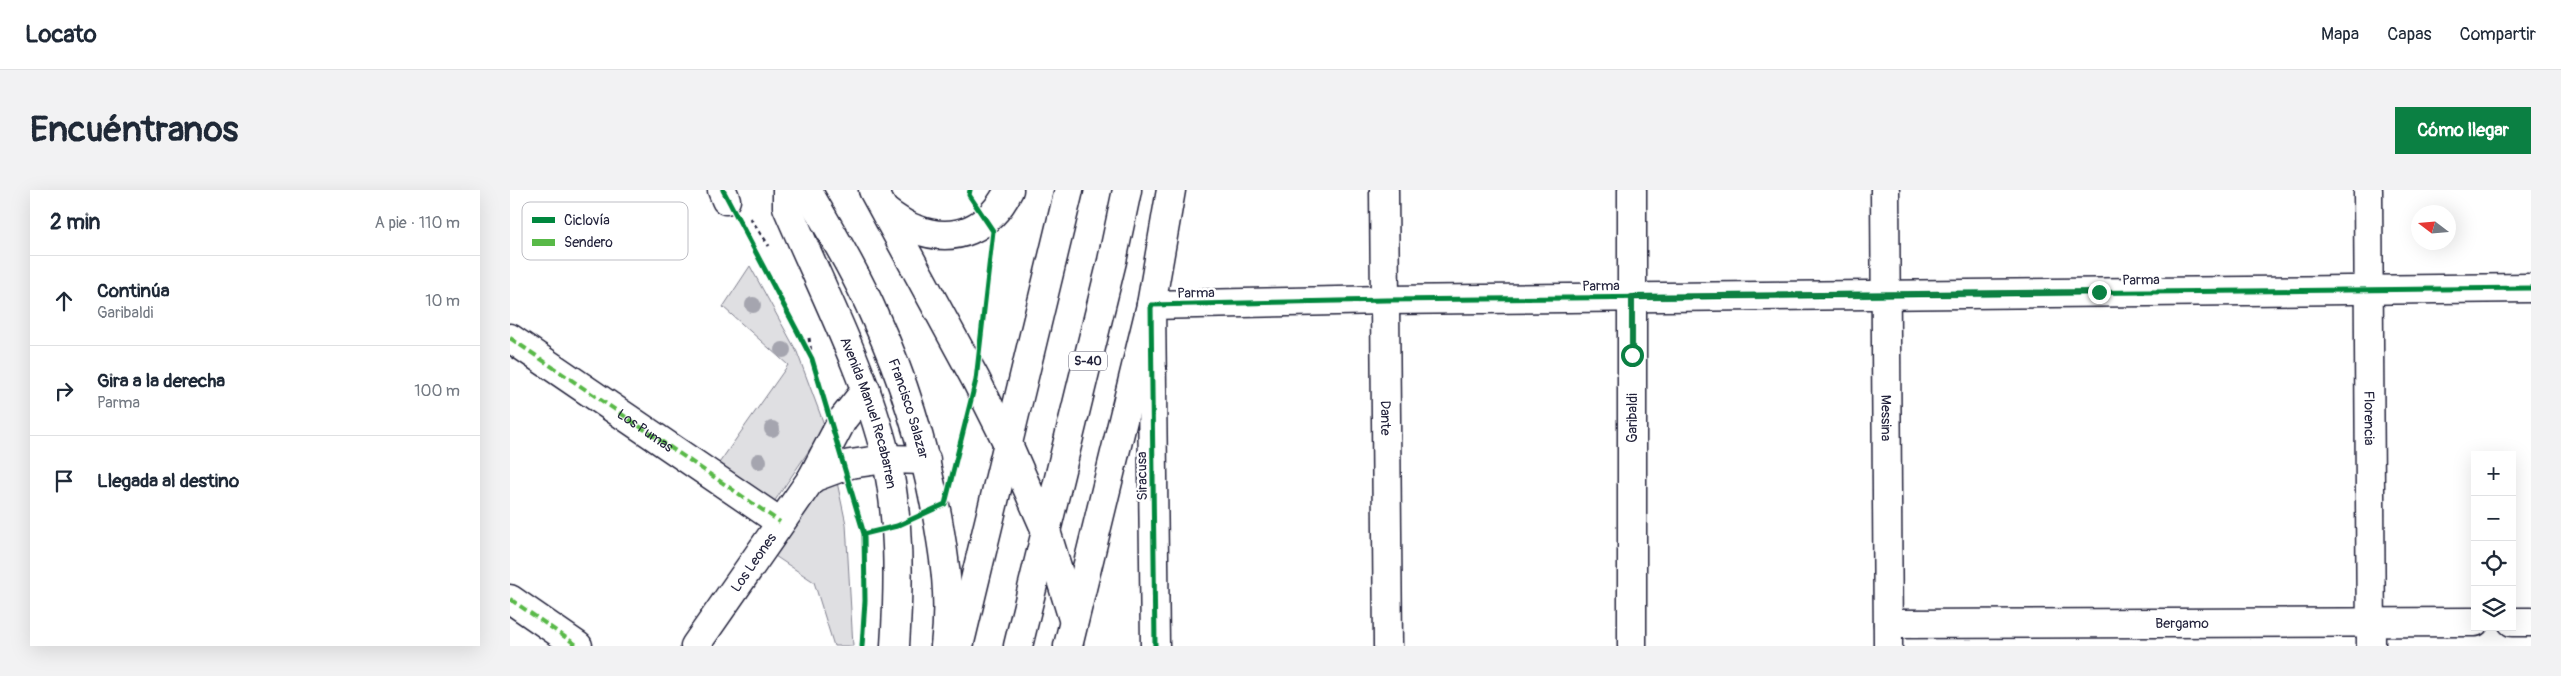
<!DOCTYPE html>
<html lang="es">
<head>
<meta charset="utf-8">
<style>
  body { margin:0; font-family:Pangolin,sans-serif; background:#f2f2f3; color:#1f2937 }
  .controls { position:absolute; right:15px; bottom:15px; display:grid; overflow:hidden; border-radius:0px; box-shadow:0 5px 20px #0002 }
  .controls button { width:45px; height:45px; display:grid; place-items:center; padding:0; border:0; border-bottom:1px solid #e0e1e3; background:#fff; color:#1f2937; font:25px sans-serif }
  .compass { position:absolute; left:1901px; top:15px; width:45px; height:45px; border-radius:50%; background:#fff; box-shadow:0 5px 20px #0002; rotate:286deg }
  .stop { position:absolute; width:15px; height:15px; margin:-11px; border:4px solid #0b8043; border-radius:50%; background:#fff }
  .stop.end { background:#0b8043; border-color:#fff; box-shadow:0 1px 5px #0008 }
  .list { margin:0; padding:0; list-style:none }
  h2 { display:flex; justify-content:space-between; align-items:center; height:65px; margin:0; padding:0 20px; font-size:21px }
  h2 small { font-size:16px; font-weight:400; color:#747a83 }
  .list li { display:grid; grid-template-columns:32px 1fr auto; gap:15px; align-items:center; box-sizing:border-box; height:90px; padding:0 20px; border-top:1px solid #e0e1e3 }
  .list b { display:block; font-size:19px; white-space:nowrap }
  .list p { margin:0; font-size:16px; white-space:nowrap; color:#747a83 }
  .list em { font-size:16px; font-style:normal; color:#747a83 }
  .icon { flex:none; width:28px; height:28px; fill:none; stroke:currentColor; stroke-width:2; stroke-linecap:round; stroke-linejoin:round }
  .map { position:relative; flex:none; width:2021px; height:456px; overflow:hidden; border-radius:0px }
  header { display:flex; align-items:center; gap:30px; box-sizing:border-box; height:70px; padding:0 25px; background:#fff; border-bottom:1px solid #e0e1e3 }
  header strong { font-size:24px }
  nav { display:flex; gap:28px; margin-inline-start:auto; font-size:18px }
  .intro { display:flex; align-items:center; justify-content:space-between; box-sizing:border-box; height:120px; padding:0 30px }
  h1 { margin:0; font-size:35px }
  .button { padding:12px 22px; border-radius:0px; background:#0b8043; color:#fff; font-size:18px; font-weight:700 }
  main { display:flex; gap:30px; padding:0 30px }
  aside { flex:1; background:#fff; border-radius:0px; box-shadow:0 5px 20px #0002 }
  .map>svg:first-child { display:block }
</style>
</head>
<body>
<header>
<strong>Locato</strong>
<nav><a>Mapa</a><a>Capas</a><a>Compartir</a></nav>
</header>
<div class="intro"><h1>Encuéntranos</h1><a class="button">Cómo llegar</a></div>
<main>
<aside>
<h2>2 min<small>A pie · 110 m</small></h2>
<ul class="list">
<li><svg class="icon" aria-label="ahead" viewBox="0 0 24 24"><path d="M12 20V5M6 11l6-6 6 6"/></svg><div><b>Continúa</b><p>Garibaldi</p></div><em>10 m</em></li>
<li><svg class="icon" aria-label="right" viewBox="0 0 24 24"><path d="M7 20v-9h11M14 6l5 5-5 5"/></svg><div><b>Gira a la derecha</b><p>Parma</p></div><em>100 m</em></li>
<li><svg class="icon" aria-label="arrive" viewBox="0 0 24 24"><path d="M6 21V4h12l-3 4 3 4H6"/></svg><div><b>Llegada al destino</b></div></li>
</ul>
</aside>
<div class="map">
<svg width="2021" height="456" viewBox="0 0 2021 456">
  <rect width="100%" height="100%" fill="#fff"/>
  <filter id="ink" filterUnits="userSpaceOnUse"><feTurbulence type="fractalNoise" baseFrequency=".02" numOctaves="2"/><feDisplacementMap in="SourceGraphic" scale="10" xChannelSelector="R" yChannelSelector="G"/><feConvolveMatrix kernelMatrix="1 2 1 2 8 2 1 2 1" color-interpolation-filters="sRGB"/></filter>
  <g filter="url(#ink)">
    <path fill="#dfdfe2" stroke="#80808e" d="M240,76L287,162L315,237L264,312L207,276L278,175L213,117Z
      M309,289L327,292L336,334L343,456H324L304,392L262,364Z"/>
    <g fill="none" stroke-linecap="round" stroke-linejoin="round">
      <defs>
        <g id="minor">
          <path d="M212,0L216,10"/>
          <path id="s1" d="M277,0V17C311,97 356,184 376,267C390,329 389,393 385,456"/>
          <path id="s2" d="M874,0L878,456"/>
          <path d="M1122,0V456"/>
          <path id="s3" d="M1375,0L1378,456"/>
          <path id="s4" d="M1858,0L1861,456"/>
          <path d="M0,148L270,332"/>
          <path d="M302,288L340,274L376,269L416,270"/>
          <path d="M0,409L68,456"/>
          <path d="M2002,432H2021"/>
          <path id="s5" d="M1378,434L1965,432"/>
          <path id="s6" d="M185,456L302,288L333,229L356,200"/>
          <path d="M558,456L641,115L661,0"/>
          <path d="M645,456L641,115L876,110L2021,98"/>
        </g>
        <g id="primary">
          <path id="s7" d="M297,0C321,42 346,83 365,127C394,190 414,257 427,325C435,370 441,409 435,456"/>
          <path d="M363,0L466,190L498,254L536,341L563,429"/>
          <path d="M375,21C384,27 394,35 405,39C446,55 480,38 499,0"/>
          <path d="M450,452L559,0"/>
          <path d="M508,456L602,71L617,0"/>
        </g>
      </defs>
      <use href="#minor" stroke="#22223b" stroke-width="31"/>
      <use href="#primary" stroke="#22223b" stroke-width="31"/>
      <path stroke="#22223b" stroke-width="3" stroke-dasharray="4 4" stroke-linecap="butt" d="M240,28L259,56
        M299,148L302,169"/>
      <use href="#minor" stroke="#fff" stroke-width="28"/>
      <use href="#primary" stroke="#fff" stroke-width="28"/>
      <g stroke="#58b947" stroke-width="4" stroke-dasharray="8 4" stroke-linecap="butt">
        <path id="s8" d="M0,148L270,332"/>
        <path d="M0,409L68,456"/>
      </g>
      <defs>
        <path id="cycleway" d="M213,0L302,169L354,344
          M352,456L355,411L354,344L387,336L435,314L466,190L483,41L459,5L460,0
          M645,456L641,115L876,110L2021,98"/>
      </defs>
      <use href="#cycleway" stroke="#fff" stroke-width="8"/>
      <use href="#cycleway" stroke="#00873e" stroke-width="5"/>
    </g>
    <g fill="#a5a5af">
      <circle cx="243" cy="115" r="8"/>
      <circle cx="273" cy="160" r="8"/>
      <circle cx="262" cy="239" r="8"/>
      <circle cx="249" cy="271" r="8"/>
    </g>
  </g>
  <g fill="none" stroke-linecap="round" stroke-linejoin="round" filter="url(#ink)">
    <path stroke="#0b8043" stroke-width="6" d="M1122,165V107L1589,102"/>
  </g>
  <g text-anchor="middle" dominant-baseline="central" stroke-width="5" stroke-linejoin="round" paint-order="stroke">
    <rect fill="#fff" stroke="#646476" stroke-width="1" x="559" y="161.5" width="38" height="19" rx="4"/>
    <g font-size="12" font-weight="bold" fill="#22223b">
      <text x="578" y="171">S-40</text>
    </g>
    <g font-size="14" fill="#22223b" stroke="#fff">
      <text transform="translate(1631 90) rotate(-1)">Parma</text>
      <text transform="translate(1091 96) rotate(-1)">Parma</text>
      <text transform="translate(686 103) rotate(-1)">Parma</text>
      <text stroke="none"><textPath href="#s7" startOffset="242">Francisco Salazar</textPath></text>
      <text stroke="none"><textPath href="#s1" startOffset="239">Avenida Manuel Recabarren</textPath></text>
      <text stroke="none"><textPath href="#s2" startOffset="228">Dante</textPath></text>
      <text transform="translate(1122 228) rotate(-90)">Garibaldi</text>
      <text stroke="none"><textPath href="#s3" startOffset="228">Messina</textPath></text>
      <text stroke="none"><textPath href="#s4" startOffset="228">Florencia</textPath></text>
      <text stroke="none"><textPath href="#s8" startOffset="164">Los Pumas</textPath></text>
      <text transform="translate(632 286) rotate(-91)">Siracusa</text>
      <text stroke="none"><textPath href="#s6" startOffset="102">Los Leones</textPath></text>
      <text stroke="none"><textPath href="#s5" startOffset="294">Bergamo</textPath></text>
    </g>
  </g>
  <rect x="12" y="12" width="166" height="58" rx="8" fill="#fff" stroke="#bdbdc4" stroke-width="1"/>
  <rect x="22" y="27" width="23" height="6" fill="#00873e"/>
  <rect x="22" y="49" width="23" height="7" fill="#58b947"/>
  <g font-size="14" fill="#22223b">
    <text x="54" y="35">Ciclovía</text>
    <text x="54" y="57">Sendero</text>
  </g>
</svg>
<div class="controls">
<button>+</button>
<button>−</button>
<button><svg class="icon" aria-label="locate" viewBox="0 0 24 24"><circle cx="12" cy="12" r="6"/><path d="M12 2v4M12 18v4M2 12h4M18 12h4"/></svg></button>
<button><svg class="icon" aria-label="layers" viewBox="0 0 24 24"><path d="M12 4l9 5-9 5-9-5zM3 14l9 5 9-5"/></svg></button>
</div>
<svg class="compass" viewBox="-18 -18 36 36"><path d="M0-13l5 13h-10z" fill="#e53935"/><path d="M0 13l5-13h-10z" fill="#747a83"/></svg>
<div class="stop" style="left:1122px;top:165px"></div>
<div class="stop end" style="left:1589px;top:102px"></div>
</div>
</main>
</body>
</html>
